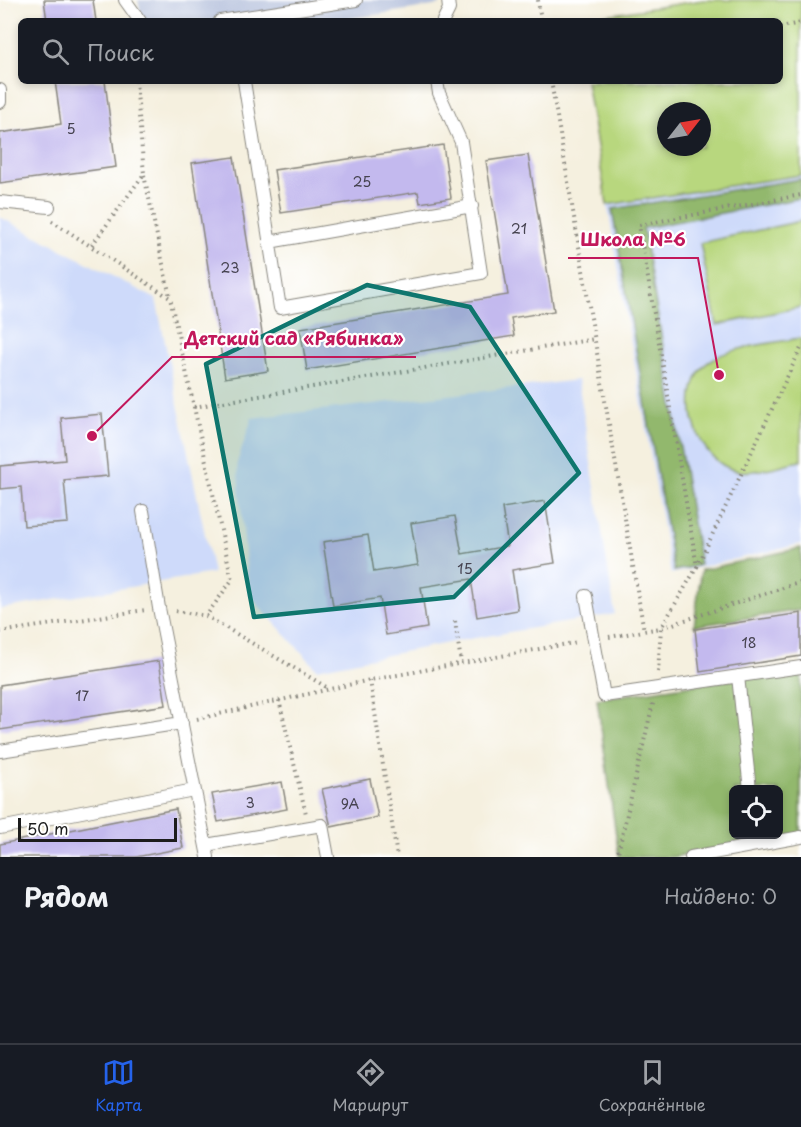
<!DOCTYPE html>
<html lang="ru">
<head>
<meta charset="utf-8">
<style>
  body { margin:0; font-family:"Playpen Sans",sans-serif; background:#20242c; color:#f1f3f6 }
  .controls { position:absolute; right:18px; bottom:18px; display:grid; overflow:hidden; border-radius:9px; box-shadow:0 3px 9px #0003 }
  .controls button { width:54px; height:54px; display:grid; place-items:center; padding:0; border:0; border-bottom:2px solid #363941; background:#171b24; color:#f1f3f6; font:30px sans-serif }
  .compass { position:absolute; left:657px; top:102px; width:54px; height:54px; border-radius:50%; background:#171b24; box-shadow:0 3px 9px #0003; rotate:59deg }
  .scale { position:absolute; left:18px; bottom:15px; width:159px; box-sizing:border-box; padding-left:6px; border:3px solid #1c1c1c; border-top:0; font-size:16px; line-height:21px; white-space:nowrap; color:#1c1c1c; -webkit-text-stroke:4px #fff; paint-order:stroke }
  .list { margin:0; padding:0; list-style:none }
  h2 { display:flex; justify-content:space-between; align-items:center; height:78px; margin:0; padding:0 24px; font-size:26px }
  h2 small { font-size:20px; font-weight:400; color:#9ea1a6 }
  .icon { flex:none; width:33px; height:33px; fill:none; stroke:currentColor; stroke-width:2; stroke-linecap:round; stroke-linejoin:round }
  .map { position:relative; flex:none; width:801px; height:857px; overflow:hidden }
  .search { position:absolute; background:#171b24; box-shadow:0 3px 9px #0003; left:18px; right:18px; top:18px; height:66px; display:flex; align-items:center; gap:15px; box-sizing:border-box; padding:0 21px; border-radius:9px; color:#9ea1a6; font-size:22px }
  .sheet { height:186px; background:#171b24 }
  nav { display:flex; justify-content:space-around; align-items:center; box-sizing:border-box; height:84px; border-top:2px solid #363941; background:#171b24; font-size:16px; color:#9ea1a6 }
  nav a { display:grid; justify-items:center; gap:3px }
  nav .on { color:#2563eb }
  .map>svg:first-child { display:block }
</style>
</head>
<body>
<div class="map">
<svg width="801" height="857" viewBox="0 0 801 857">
  <rect width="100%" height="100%" fill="#fff"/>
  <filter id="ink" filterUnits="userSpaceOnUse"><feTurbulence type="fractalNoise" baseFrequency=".0167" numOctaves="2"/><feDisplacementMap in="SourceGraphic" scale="12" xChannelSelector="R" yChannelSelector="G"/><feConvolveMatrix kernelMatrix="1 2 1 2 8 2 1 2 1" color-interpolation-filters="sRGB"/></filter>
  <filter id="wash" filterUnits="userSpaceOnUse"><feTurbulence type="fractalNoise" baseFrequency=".008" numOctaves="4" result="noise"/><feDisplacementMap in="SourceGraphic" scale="24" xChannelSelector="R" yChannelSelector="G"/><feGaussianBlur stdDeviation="1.35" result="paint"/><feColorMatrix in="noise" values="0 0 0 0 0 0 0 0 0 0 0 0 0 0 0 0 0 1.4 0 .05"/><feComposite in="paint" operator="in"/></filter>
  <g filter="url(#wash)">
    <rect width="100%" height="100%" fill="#f5f0df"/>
    <path fill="#cedafa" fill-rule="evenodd" d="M703,0H801V544L671,574L586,81H780V21L575,20ZM666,111H702V147H666Z
      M0,217L156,299L213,573L0,609Z
      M578,380L615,614L458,641L317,669L249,595L237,463L252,418Z"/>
    <path fill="#b9c4de" d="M138,0H440V5L334,21H142Z"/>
    <path fill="#b8d77e" stroke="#6a7a4d" stroke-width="1.5" fill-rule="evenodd" d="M703,0H801V175L607,205L586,81H780V21L575,20ZM666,111H702V147H666Z
      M801,221V307L717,325L700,243Z
      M801,338V461C782,464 757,474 738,471C697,463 676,396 705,365C722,347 776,343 801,338Z"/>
    <path fill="#92b86d" stroke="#576a44" stroke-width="1.5" fill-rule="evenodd" d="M801,179V198L643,228L700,565L674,571L612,209Z
      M801,548V610L694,626L701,570Z
      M801,669V834L672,857H619L597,699ZM734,790H778V834H734Z"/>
    <g id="blocks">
      <path fill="#c3b9ee" d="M44,0H93L96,21H47Z
        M55,81H105L116,167L0,183V133L61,124Z
        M443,145L451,198L420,203L418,192L281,213L274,170Z
        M528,155L554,311L511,318L514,336L307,370L300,328L508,295L486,161Z
        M234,157L268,371L225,378L192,163Z
        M102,414L108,476L64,480L68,523L24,526L21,487L0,489V466L65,460L61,418Z
        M545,501L555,563L512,570L518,610L477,617L471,579L421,587L427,628L386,635L380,598L333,606L323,542L368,535L374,572L418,565L411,523L455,516L462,554L508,546L502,508Z
        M801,613V656L700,672L695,629Z
        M159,661L166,705L0,730V685Z
        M370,779L378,817L331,827L322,789Z
        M282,782L287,809L218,822L212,794Z
        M176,809L183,848L136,857H0V844Z"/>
    </g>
  </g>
  <g filter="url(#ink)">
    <use href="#blocks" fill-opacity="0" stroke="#88867e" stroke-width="1.5"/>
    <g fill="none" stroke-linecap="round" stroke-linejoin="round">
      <defs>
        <path id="service" d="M125,0L140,21
          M220,21L356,0
          M443,21L449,9L448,0
          M244,81L280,308L481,273L461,142L439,93L437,81
          M0,90V102
          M0,202L49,207
          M269,242L472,206
          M143,511L159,608L208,857
          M586,596L604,696L801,667
          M738,676L750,790
          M0,751L182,723
          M0,828L194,790
          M206,845L322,825L328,857
          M691,857L801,837"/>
      </defs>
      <use href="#service" stroke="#88867e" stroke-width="14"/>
      <path stroke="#88867e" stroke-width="4" stroke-dasharray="1.5 4.5" stroke-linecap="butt" d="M538,0L541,21
        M780,27L801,23
        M551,81L644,631
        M144,175L170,297
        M52,221L170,298L232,580L206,616
        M92,245L144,174L136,81
        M194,407L595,339
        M697,567L801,348
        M176,611L206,616L328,688
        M455,621L461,662
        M0,632L145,610
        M609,637L661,628L801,582
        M658,672L661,628L697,567L639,225L801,195
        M370,680L397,857
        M279,700L306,814
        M197,719L370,680L578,642
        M617,857L653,703"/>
      <use href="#service" stroke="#fff" stroke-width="12"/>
    </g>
  </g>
  <path fill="#0f766e" fill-opacity="0.2" stroke="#0f766e" stroke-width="4.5" stroke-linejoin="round" d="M367,285L470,307L579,473L454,597L254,617L206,364Z"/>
  <g text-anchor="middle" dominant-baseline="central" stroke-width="4.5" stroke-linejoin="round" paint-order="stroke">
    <g font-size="14" fill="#464350">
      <text x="71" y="128">5</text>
      <text x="362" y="181">25</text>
      <text x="519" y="228">21</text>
      <text x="230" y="267">23</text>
      <text x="465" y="568">15</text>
      <text x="749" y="642">18</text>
      <text x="82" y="695">17</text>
      <text x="250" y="802">3</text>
      <text x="350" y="803">9А</text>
    </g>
  </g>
  <path fill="none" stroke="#c2185b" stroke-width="2" d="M719 375L698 258H568M92 436L172 357H416"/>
  <g fill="#c2185b" stroke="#fff" stroke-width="2">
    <circle cx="719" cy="375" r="6"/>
    <circle cx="92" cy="436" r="6"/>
  </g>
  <g font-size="18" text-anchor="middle" font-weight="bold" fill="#c2185b" stroke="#fff" stroke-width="4.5" stroke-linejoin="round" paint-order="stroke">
    <text x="633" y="246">Школа №6</text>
    <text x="294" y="345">Детский сад «Рябинка»</text>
  </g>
</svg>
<div class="controls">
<button><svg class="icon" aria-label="locate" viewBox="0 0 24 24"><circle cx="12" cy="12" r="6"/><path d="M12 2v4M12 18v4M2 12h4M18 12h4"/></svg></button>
</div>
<svg class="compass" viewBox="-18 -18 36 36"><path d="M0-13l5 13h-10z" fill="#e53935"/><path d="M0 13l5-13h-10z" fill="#9ea1a6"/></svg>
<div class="scale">50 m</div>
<div class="search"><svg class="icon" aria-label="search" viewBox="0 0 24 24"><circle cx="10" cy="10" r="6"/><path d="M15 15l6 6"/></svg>Поиск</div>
</div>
<section class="sheet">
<h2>Рядом<small>Найдено: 0</small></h2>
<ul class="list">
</ul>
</section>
<nav>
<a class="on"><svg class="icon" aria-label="map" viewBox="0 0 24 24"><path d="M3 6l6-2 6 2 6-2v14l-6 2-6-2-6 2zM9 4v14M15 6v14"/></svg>Карта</a>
<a><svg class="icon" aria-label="directions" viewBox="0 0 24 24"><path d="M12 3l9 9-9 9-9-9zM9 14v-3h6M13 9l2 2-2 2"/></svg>Маршрут</a>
<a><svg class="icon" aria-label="saved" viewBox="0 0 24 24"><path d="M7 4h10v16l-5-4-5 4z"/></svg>Сохранённые</a>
</nav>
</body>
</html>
